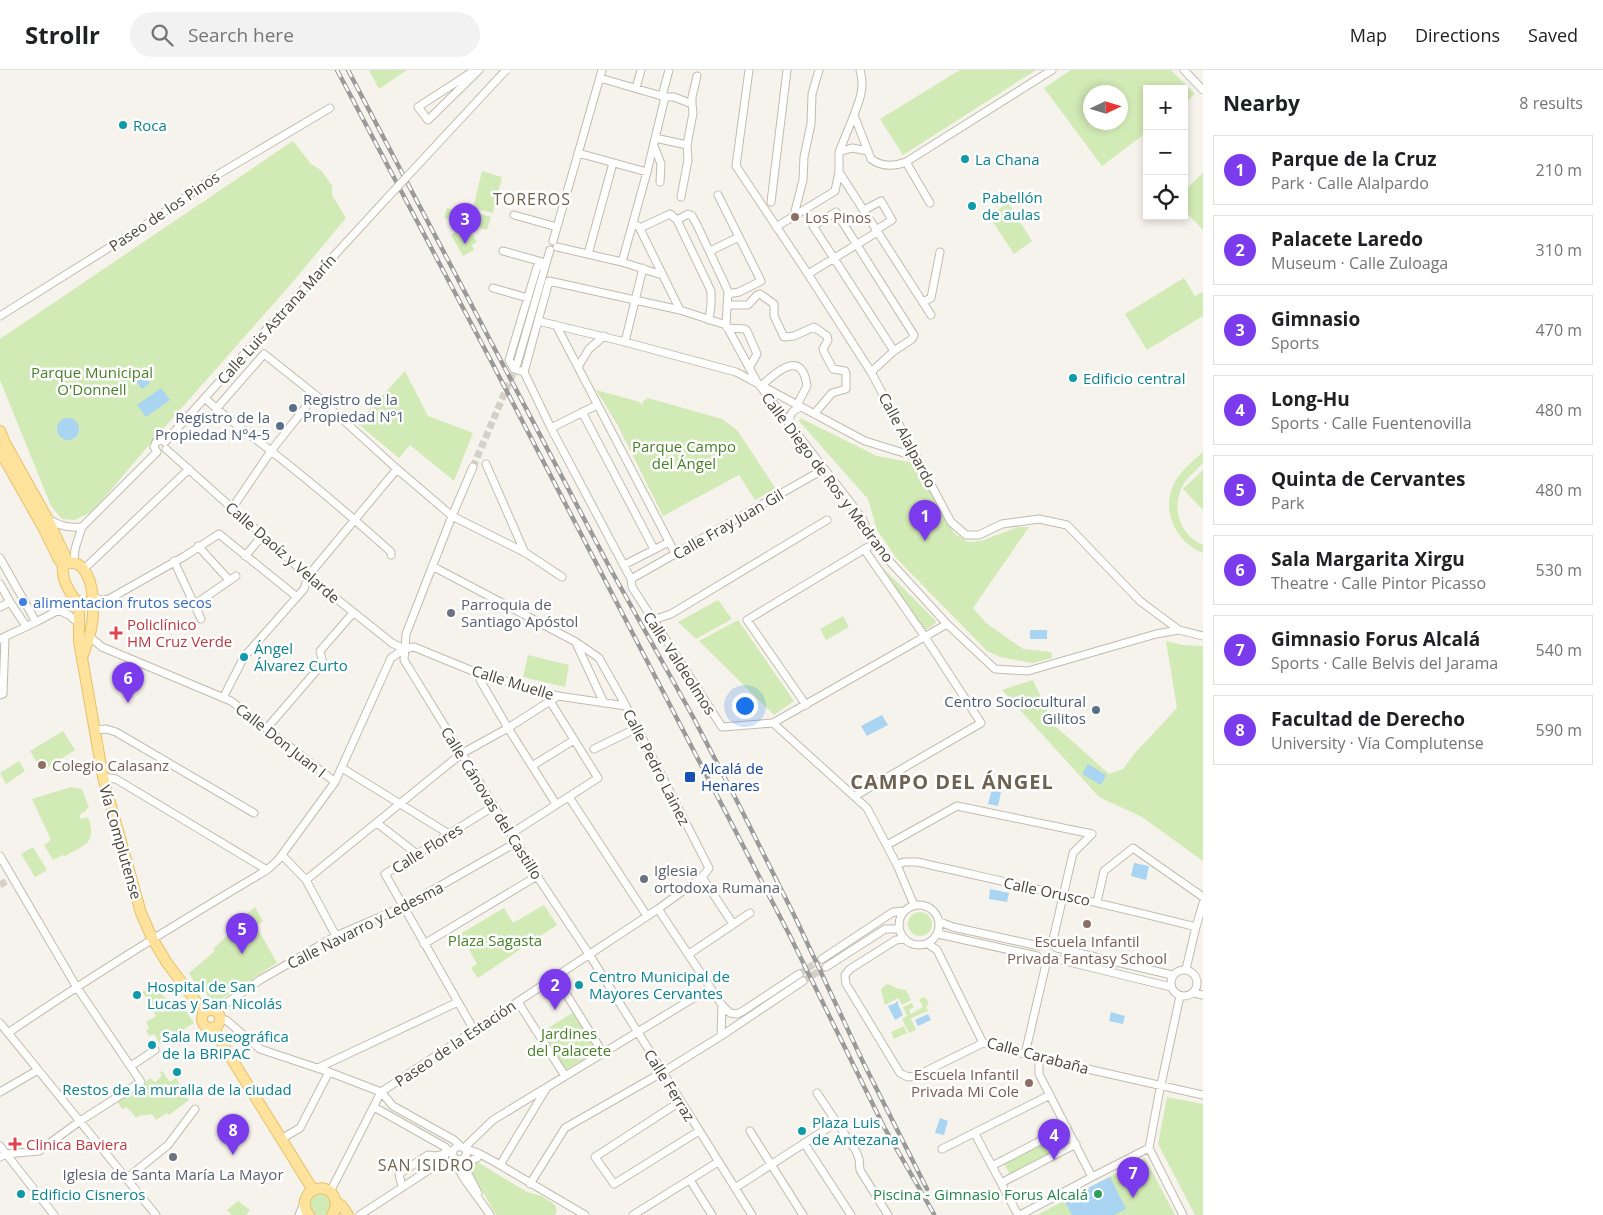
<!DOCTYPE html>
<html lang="en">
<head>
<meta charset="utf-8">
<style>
  body { margin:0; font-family:"Open Sans",sans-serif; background:#f2f2f2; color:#202124 }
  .controls { position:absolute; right:15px; top:15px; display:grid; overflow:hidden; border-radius:0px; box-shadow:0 2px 8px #0003 }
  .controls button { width:45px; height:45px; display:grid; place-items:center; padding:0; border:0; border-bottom:1px solid #e0e0e0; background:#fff; color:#202124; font:25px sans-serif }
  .compass { position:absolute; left:1083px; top:15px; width:45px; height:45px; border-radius:50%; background:#fff; box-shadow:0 2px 8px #0003; rotate:86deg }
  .you { position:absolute; left:744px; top:635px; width:18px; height:18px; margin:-12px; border:4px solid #fff; border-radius:50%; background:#1a73e8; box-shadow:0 0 0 8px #1a73e833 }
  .badge { display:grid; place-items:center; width:32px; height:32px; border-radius:50%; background:#7c3aed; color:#fff; font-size:16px; font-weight:700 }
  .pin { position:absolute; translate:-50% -41px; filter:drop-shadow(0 1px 2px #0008) }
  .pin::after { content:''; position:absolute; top:26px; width:18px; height:15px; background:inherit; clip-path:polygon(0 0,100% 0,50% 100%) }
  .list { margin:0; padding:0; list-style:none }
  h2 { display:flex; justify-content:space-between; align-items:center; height:65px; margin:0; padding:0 20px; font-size:21px }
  h2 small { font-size:16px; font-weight:400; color:#757577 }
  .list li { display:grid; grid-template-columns:32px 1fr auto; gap:15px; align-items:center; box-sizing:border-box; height:70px; margin:0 10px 10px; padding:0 10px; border:1px solid #e0e0e0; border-radius:0px }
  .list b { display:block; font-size:19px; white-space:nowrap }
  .list p { margin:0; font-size:16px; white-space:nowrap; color:#757577 }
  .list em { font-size:16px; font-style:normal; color:#757577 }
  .icon { flex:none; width:28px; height:28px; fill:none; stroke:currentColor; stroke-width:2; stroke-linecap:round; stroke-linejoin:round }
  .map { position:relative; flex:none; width:1203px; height:1145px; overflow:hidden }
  header { display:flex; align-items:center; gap:30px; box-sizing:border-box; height:70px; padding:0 25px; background:#fff; border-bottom:1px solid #e0e0e0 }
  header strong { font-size:24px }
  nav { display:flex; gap:28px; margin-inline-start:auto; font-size:18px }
  .search { width:350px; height:45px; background:#f2f2f2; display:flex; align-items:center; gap:12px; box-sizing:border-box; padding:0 18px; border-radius:28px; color:#757577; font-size:19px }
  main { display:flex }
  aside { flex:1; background:#fff }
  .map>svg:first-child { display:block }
</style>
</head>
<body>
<header>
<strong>Strollr</strong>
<div class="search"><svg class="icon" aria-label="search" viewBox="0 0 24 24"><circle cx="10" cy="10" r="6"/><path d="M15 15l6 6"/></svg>Search here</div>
<nav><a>Map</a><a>Directions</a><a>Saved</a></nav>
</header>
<main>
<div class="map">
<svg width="1203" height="1145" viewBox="0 0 1203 1145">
  <rect width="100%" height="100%" fill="#f6f3ec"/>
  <path fill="#d2eab5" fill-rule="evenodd" d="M369,0H407L379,19Z
    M960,0H1036L903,85L880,49Z
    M1071,0H1171L1195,24L1184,33V19H1147V62L1102,96L1044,18ZM1090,22H1120V52H1090Z
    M293,71L311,94L321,100L332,116V125L346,148L291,214L156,367L93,441L75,450L62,449L51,436L0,310V269Z
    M482,101L502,107L493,143L473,138Z
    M1203,103V160L1184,140V121Z
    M1008,133L1032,171L1014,184L989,146Z
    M447,138L466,143L463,154L444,148Z
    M471,141L491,147L487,160L467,154Z
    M462,158L465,162L470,159L477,172L472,175L474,180L463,186L451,165Z
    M1184,208L1195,226L1202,222L1203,223V246L1147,280L1125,244Z
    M405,301L428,346L473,363L454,411L410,375L399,388L357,353Z
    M596,320L640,332L643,337L642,332L648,328L722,349L737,360L776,419L755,430L739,405L663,446L617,354Z
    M800,348L877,386L915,393L954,463L968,472L981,471L1018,457H1029L973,538L986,553L1023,579L1051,582L1052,588L1033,593L1000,587L987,581L897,489L877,460L868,429L799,351Z
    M1203,382V393C1196,401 1186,408 1182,417C1171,439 1181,466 1203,475V483C1175,472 1159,438 1176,410C1183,399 1194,390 1203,382Z
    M1203,400V440L1183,419Z
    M881,496L936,551V553L927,559H923Z
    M718,530L732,549L696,569L678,552Z
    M843,546L849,557L826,570L820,559Z
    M738,550L794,631L774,645L699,571Z
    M1166,571L1182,575L1203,576V791L1142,747L1099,727L1002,620L1033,610L1054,655L1109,704L1123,699L1135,683L1177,638Z
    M528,585L569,595L565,617L523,607Z
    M63,661L75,680L42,701L30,681Z
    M19,691L25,701L6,714L0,703Z
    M71,717L82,719L89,738L86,739V741L79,745L81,749L88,747C97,774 86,774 65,786L63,785L53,790L44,775L51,770L32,729Z
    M33,777L47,800L35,807L21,784Z
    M544,835L557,855L478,908L471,898L477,894L460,864L504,838L513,853Z
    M255,837L263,851L256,856L277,893L216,933L196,915L189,903L215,881L213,879L233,860L231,857Z
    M908 854a12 12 0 1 1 24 0a12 12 0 1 1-24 0Z
    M888,914L899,919L906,920L911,930L902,935L898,928L885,935L881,920L884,916Z
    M156,915L172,938L181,933L194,953L160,974L154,964L149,966L146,961L149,958L146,952L156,946L143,922Z
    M925,927L929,934L926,936L928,941L911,948L916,960L909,963L902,949L907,946L903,937L912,933L914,937L909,940L911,944L923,937L919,929Z
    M574,942L597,981L564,1001L540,963Z
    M904,956L907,963L894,969L891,962Z
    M162,1001L170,1012L176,1008L189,1030L169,1045L167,1043L156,1050L152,1044L139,1046L136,1048L127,1037L122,1039L117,1031L151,1008L153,1011L156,1012L162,1005L160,1002Z
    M1167,1027L1203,1034V1145H1195L1158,1074Z
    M1059,1059L1071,1080L1013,1111L1002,1089Z
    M1145,1088L1175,1145H1037Z
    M477,1092L527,1122L542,1126L555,1135L557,1141L555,1145H496L471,1101L472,1095Z
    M309 1135a11 11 0 1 1 22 0a11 11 0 1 1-22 0Z
    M238,1131L250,1140L246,1145H232L227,1140Z"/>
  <path fill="#a9d4f2" d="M140,299L150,313L142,319L131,305Z
    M161,318L170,330L146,347L137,335Z
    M57 359a11 11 0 1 1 22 0a11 11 0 1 1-22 0Z
    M1030,560H1047V569H1030Z
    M882,645L888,655L867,666L861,656Z
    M1088,694L1106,705L1101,715L1082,704Z
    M992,720L1001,722L998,736L988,734Z
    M1134,793L1149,796L1146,810L1131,806Z
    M990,819L1009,823L1007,832L989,829Z
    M897,931H898V934L903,945L895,950L888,936L896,933Z
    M1111,942L1125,946L1123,954L1109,951Z
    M928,944L931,950L918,956L915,950Z
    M940,1048L948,1051L944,1065L935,1063Z
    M1110,1107L1126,1139L1114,1145H1072L1064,1130Z"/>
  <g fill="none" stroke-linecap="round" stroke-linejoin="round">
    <path stroke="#d4d0c8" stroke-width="7" stroke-dasharray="7 3.5" stroke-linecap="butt" d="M473,397L517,294
      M0,815L12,808
      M799,904L822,889
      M803,911L826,897"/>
    <defs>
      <path id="street" d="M475,0L418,37L428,50L479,0
        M749,0L736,96L808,204L871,302L951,452L966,465H979L1002,454L1039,449L1067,455L1140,531L1179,560L1203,566
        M860,0C865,17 860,29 854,45L871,89C882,97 893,97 906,92L1052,0
        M1184,0L1203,20
        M600,8L665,27H674L692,34L693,43L687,75L688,90L681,127
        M636,18L641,0
        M662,26L669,0
        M692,34V27L697,6
        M655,68L687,75
        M654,76L661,94L660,112
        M839,82L854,45
        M578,83L647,102
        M906,92L930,133
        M839,102L931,245
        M718,125L761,211L739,222L728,224
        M771,132L787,0
        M795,141L803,110L804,87L811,54L812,24L819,0
        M514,145L557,157
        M633,153L639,157L680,240
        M776,157L835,121L839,102V82L852,78L868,81
        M640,158L670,144L677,150
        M553,171L602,0
        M557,177L622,192L662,205
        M503,181L546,193
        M710,181L739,167
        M588,184L613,93
        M622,192L647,102L665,27
        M808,204L874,164L876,160L892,150L881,131L864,140
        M493,218L528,228
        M923,232L931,228L940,182
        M727,235H748L757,225L760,224L774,234V246L784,267L794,266L814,257L827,266L828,270L823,279L824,282L833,299L845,301L846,303V319L832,323L814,344
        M0,246L153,150L217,105L330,38
        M709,250L711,235V221L677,150L688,144L692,146L697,155L728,221L726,255L757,312L850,432L863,450L873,473L947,554L995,599L1028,601L1156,564L1179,560
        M538,251L625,272L736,302L865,371L907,384L914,382
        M556,255L676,485
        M727,258L745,259L747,261L757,284L749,298
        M625,272L643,198
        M517,294L550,180
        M578,297L589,279L604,266
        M524,302L551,358L631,509L632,517L722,657L773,653L947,554
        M524,302L549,211L680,240L726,255
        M524,302L514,299L509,290L537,197L546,193
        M871,302L894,281L912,269L914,265L836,142L813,156L894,281
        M762,315C778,301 802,279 807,316L797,335
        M205,328C225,348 249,363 271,381C312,413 352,447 391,482V485
        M216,339L264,284L318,327L397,399L452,446L526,483L562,507
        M582,342L654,479
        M789,353C789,345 793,339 801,337
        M551,358L597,335
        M165,372L274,251L388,127
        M166,379L308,506L392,573L404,579
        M157,382L154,377L156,372L161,370L165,372
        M486,394L525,483
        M473,397L452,446L406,564L404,590L537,806L589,884L752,1145
        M233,437L271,381L315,325
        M47,448C59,456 68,458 82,457
        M198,476L229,510
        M245,486L263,465
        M0,488L36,552
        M174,491L201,549
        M74,492L75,479L82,457L157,382
        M624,495L669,472
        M84,499L189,399
        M631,509L824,399
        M0,514L10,532L26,556
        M92,526L100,530L109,529L185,486L219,464L297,527
        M194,535L236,506
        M0,537L10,532
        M58,540L69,545L79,554
        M653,550L671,544L827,450
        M90,567L102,577L231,631L335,712
        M0,569L36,552L76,531
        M576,573L604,633
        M480,610L508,658L556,734
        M0,625L3,624L5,567
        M223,628L244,587L304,519L308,506L397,399
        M806,635L747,550L868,477
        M773,653L867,738L897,795L914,835
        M267,658L323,593L320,581L353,543
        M95,660L106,659L116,662L254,743
        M594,679L637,658
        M532,696L574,670
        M342,698L449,764
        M103,707L116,709L267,800
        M855,726L981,653L925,567L864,479
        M569,727L647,846
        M377,753L417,784
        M512,763L598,708L550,631
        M887,775L957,736L1092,764
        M282,785L306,810
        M0,786L76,916L141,1012L80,1051L39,1081L6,1084L0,1087
        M897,795L904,792H917C1010,813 1103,833 1196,857
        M702,807L733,854
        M1097,832L1104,801L1133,778L1203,827
        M899 855a20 20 0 1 1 40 0a20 20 0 1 1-40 0Z
        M658,839L722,935L730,943L737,944L743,941L799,904
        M940,852L953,857L1039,876L1049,873L1057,878L1172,905
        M938,864L1037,886
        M336,866L306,810L461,684L508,658L558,626
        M905,869L896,870L850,899L845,905L846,914L900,1003L908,1007L916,1006L983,973
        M424,874L537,806
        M928,874L937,880L983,973L1039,988L1203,1025
        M1052,874L1073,783L1092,764
        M689,884L750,843
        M822,889L893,842L904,841
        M1057,889L1171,917
        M826,897L885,859H899
        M1186,899L1196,857L1203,833
        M1171 913a13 13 0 1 1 26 0a13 13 0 1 1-26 0Z
        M555,906L603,983
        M1193,923L1203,925
        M1180,926L1159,1024L1149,1078L1183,1145
        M518,932L565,1006
        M215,941L260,910L336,866L403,837L517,772
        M220,950H226L260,979L329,1002L381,1022L393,1036L454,1070L460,1076
        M0,953L156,1145
        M474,960L385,804L494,736
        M8,963C93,905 179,852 267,800L278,790L335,712L391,588L404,579L414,577L475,602L558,626L626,636
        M721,966L722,935
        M1025,984L1046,894
        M1039,988V1004L1092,1107L1149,1078
        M131,996L155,980
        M318,998L458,932
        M0,1022L38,1000
        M817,1023L856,1081L859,1089L860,1100L888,1145
        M681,1031L595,1087L614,1114L699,1061
        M374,1037L445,1077L452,1084
        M750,1061L803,1145
        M975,1064L1018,1145
        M281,1069L300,1058L329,1002
        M804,1073L851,1145
        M0,1076L54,1145
        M464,1078L493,1050L710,918
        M465,1079L467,1083L464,1089L458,1090C453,1088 452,1085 453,1080L458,1076L478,1083L493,1091L585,1145
        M942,1079L1050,1025
        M454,1088C461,1109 478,1126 490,1145
        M464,1089L465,1098L478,1123
        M500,1095L546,1019
        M992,1096L1067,1057
        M465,1098L469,1091L477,1088
        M126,1109L168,1075L195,1039
        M690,1110L712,1145
        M1001,1113L1076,1074
        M530,1114L565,1058L663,1002L721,966L803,911
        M402,1117L399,1104L428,1085L436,1086L445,1084V1082
        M735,1118L837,1052
        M330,1122L381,1022L658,839L702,807L709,798L626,636L599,588L576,572L432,496
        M299,1145L304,1133
        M360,1145L444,1090L445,1084
        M633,1145L718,1092
        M1020,1145L1092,1107"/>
      <path id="primary" d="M0,361L5,373L47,448L68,492
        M0,381L44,459L59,490
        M63,496C78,485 88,503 91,516C93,524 93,535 93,543C93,557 88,572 83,585
        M63,496C61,510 69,520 76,531L84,532
        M79,532V571L103,707L141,843L152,868L167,893L204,942
        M202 949a9 9 0 1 1 18 0a9 9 0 1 1-18 0Z
        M214,958L223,975L313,1120
        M336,1132L342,1136L348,1145
        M309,1145C292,1123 329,1106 335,1130C337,1136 335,1140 332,1145"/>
    </defs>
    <use href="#street" stroke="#c2bbae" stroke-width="9"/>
    <use href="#primary" stroke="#e6c16a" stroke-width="12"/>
    <use href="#street" stroke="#fff" stroke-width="7"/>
    <use href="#primary" stroke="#ffe39c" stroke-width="10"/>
    <defs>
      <path id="rail" d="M337,0L489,287L789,864L884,1057L934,1144
        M348,0L611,500L692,645L738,733L796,849L863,992L927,1119"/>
    </defs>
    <use href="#rail" stroke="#9a9a9a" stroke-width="4.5"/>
    <use href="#rail" stroke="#fff" stroke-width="2.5" stroke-dasharray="8" stroke-linecap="butt"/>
    <defs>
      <path id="street-bridge" d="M388,127L506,0"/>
    </defs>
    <use href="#street-bridge" stroke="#c2bbae" stroke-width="9" stroke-linecap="butt"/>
    <use href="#street-bridge" stroke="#fff" stroke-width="7"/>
  </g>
  <g fill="#0f9aa8" stroke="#fff" stroke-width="2">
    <circle cx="123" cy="55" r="5"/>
    <circle cx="965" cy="89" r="5"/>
    <circle cx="972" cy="136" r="5"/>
    <circle cx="1073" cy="308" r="5"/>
    <circle cx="244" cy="587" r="5"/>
    <circle cx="579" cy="915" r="5"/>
    <circle cx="137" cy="925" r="5"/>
    <circle cx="152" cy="975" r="5"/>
    <circle cx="177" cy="1002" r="5"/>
    <circle cx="802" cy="1061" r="5"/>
    <circle cx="21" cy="1124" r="5"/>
  </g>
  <g fill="#8d6e63" stroke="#fff" stroke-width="2">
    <circle cx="795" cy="147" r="5"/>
    <circle cx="42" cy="695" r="5"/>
    <circle cx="1087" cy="854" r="5"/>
    <circle cx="1029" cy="1013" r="5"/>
  </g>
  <g fill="#5c6f8a" stroke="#fff" stroke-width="2">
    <circle cx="293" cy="338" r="5"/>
    <circle cx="280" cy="356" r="5"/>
    <circle cx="1096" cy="640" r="5"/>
  </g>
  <circle fill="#3f7fe0" stroke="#fff" stroke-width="2" cx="23" cy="532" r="5"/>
  <g fill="#6b7280" stroke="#fff" stroke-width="2">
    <circle cx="451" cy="543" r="5"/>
    <circle cx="644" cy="809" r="5"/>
    <circle cx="173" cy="1087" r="5"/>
  </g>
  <g fill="#e0444e" stroke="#fff" stroke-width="2">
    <path d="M113.5 555.5h5v5h5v5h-5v5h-5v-5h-5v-5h5z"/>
    <path d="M12.5 1066.5h5v5h5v5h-5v5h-5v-5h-5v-5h5z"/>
  </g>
  <rect fill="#1a4fb4" stroke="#fff" stroke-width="2" x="684" y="701" width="12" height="12" rx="2.5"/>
  <circle fill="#2e9e5b" stroke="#fff" stroke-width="2" cx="1098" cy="1124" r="5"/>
  <g text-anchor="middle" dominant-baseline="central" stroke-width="5" stroke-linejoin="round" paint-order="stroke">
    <g font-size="15" fill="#0d838f" stroke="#fff" text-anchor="start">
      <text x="133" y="55">Roca</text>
      <text x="975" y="89">La Chana</text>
      <text x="982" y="127">Pabellón<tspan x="982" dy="17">de aulas</tspan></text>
      <text x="1083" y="308">Edificio central</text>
      <text x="254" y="578">Ángel<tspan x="254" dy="17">Álvarez Curto</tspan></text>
      <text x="589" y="906">Centro Municipal de<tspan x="589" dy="17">Mayores Cervantes</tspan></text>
      <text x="147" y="916">Hospital de San<tspan x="147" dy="17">Lucas y San Nicolás</tspan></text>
      <text x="162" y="966">Sala Museográfica<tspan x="162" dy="17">de la BRIPAC</tspan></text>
      <text x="177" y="1019" text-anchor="middle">Restos de la muralla de la ciudad</text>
      <text x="812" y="1052">Plaza Luis<tspan x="812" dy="17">de Antezana</tspan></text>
      <text x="31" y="1124">Edificio Cisneros</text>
    </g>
    <g font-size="15" fill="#4b4439" stroke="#fff">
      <text transform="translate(164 141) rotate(-34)">Paseo de los Pinos</text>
      <text transform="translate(276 249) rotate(-48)">Calle Luis Astrana Marín</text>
      <text transform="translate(908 370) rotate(62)">Calle Alalpardo</text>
      <text transform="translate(828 407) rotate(53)">Calle Diego de Ros y Medrano</text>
      <text transform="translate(728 454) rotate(-30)">Calle Fray Juan Gil</text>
      <text transform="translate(283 482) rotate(41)">Calle Daoíz y Velarde</text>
      <text transform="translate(680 593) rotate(57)">Calle Valdeolmos</text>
      <text transform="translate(513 612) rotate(17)">Calle Muelle</text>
      <text transform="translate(281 670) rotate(38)">Calle Don Juan I</text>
      <text transform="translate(657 697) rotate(63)">Calle Pedro Lainez</text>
      <text transform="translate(492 733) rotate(58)">Calle Cánovas del Castillo</text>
      <text transform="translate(121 772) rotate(74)">Vía Complutense</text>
      <text transform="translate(427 778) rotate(-32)">Calle Flores</text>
      <text transform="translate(1047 821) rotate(12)">Calle Orusco</text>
      <text transform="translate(365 855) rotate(-27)">Calle Navarro y Ledesma</text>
      <text transform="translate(455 973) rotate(-34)">Paseo de la Estación</text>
      <text transform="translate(1038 985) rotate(15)">Calle Carabaña</text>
      <text transform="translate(670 1015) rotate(58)">Calle Ferraz</text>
    </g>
    <g font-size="15" fill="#785e54" stroke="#fff" text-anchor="start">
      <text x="805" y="147">Los Pinos</text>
      <text x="52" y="695">Colegio Calasanz</text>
      <text x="1087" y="871" text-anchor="middle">Escuela Infantil<tspan x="1087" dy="17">Privada Fantasy School</tspan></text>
      <text x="1019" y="1004" text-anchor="end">Escuela Infantil<tspan x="1019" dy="17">Privada Mi Cole</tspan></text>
    </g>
    <g font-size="15" fill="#4a7f2a" stroke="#fff">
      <text x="92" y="302">Parque Municipal<tspan x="92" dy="17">O'Donnell</tspan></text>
      <text x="684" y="376">Parque Campo<tspan x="684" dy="17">del Ángel</tspan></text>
      <text x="495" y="870">Plaza Sagasta</text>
      <text x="569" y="963">Jardines<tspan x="569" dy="17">del Palacete</tspan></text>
    </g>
    <g font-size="15" fill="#4e5e75" stroke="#fff" text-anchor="end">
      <text x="303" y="329" text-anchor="start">Registro de la<tspan x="303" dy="17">Propiedad Nº1</tspan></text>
      <text x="270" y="347">Registro de la<tspan x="270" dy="17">Propiedad Nº4-5</tspan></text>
      <text x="1086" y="631">Centro Sociocultural<tspan x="1086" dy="17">Gilitos</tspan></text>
    </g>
    <g font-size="15" fill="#366cbe" stroke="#fff" text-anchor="start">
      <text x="33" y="532">alimentacion frutos secos</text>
    </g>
    <g font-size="15" fill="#5b616d" stroke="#fff" text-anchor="start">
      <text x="461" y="534">Parroquia de<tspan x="461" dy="17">Santiago Apóstol</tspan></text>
      <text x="654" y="800">Iglesia<tspan x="654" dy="17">ortodoxa Rumana</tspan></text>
      <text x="173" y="1104" text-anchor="middle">Iglesia de Santa María La Mayor</text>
    </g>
    <g font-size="15" fill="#be3a42" stroke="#fff" text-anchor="start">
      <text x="127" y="554">Policlínico<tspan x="127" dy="17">HM Cruz Verde</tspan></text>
      <text x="26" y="1074">Clinica Baviera</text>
    </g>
    <g font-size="15" fill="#164399" stroke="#fff" text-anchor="start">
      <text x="701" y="698">Alcalá de<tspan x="701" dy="17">Henares</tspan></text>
    </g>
    <g font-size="15" fill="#27864d" stroke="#fff" text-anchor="end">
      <text x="1088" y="1124">Piscina - Gimnasio Forus Alcalá</text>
    </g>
    <g font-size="16" letter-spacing="1" fill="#6e6250" stroke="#fff">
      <text x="532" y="129">TOREROS</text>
      <text x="426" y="1095">SAN ISIDRO</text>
    </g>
    <g font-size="20" font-weight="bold" letter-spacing="1" fill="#6e6250" stroke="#fff">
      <text x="952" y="711">CAMPO DEL ÁNGEL</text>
    </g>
  </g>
</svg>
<div class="controls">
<button>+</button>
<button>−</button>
<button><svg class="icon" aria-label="locate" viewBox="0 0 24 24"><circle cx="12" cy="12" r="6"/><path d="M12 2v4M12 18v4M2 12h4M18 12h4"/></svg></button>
</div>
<svg class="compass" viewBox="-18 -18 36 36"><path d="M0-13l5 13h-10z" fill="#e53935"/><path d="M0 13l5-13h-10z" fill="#757577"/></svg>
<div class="you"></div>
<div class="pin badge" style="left:925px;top:471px">1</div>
<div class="pin badge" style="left:555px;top:940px">2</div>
<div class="pin badge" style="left:465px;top:174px">3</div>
<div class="pin badge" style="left:1054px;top:1090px">4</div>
<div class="pin badge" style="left:242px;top:884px">5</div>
<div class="pin badge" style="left:128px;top:633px">6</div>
<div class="pin badge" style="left:1133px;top:1128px">7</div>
<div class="pin badge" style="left:233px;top:1085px">8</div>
</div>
<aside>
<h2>Nearby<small>8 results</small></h2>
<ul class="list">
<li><span class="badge">1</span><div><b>Parque de la Cruz</b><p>Park · Calle Alalpardo</p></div><em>210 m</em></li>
<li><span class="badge">2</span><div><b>Palacete Laredo</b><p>Museum · Calle Zuloaga</p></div><em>310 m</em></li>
<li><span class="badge">3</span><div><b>Gimnasio</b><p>Sports</p></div><em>470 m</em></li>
<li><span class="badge">4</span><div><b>Long-Hu</b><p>Sports · Calle Fuentenovilla</p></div><em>480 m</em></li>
<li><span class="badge">5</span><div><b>Quinta de Cervantes</b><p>Park</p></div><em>480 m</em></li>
<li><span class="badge">6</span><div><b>Sala Margarita Xirgu</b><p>Theatre · Calle Pintor Picasso</p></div><em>530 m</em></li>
<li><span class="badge">7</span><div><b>Gimnasio Forus Alcalá</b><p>Sports · Calle Belvis del Jarama</p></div><em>540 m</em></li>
<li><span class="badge">8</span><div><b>Facultad de Derecho</b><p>University · Vía Complutense</p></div><em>590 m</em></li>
</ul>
</aside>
</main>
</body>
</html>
